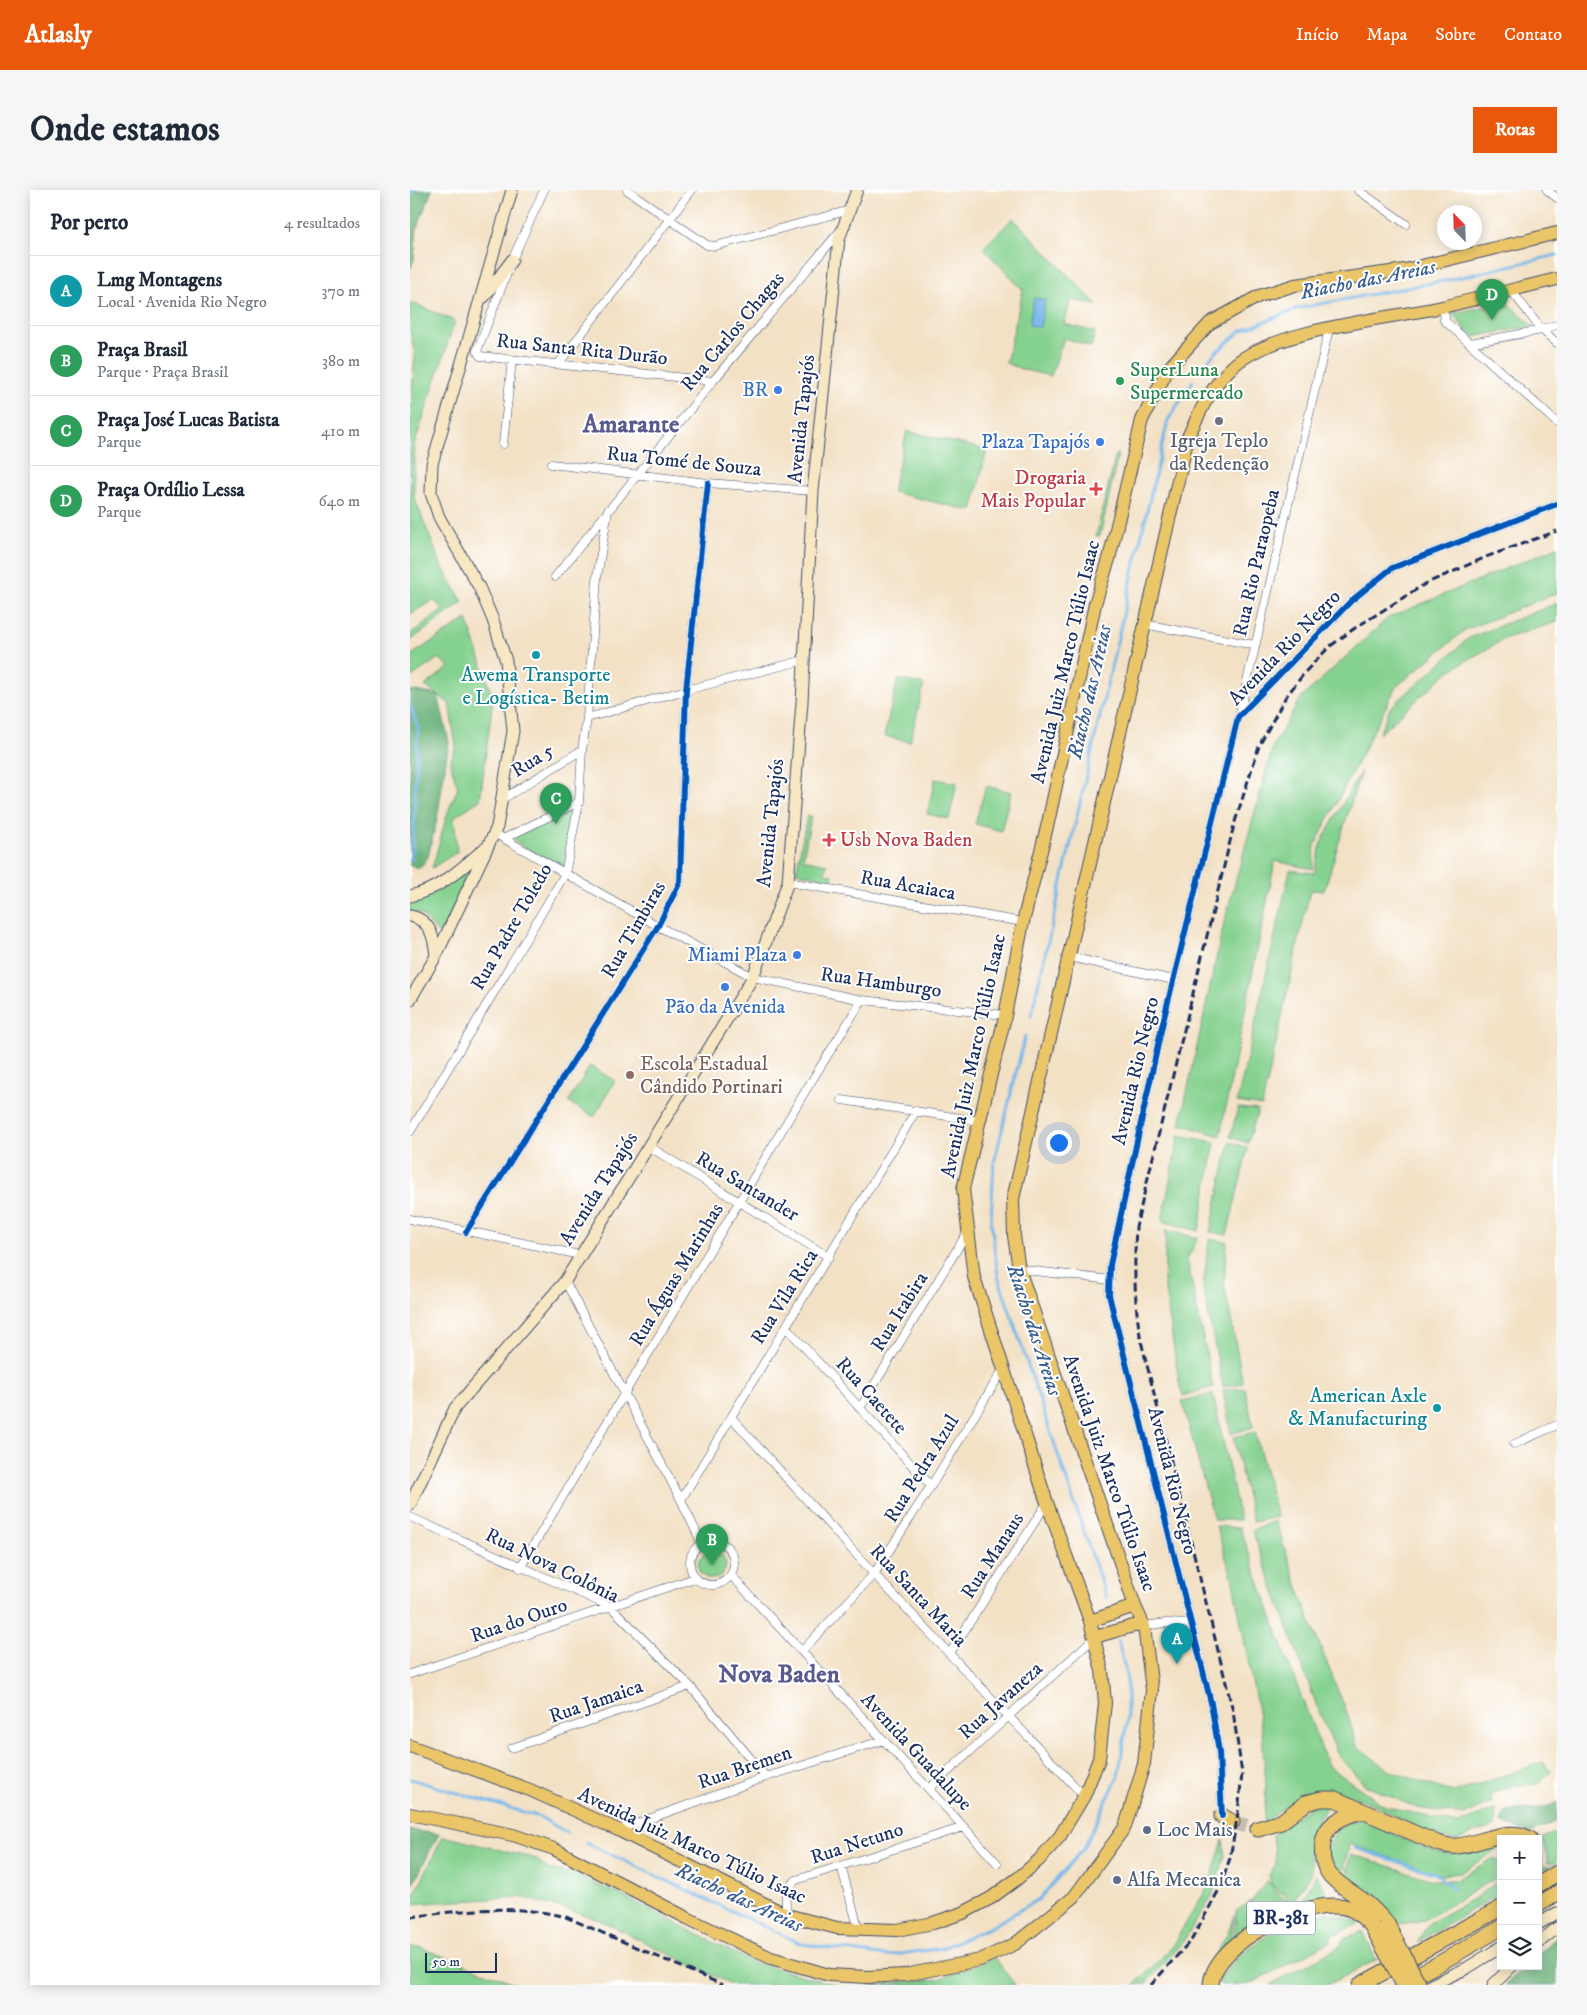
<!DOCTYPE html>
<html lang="pt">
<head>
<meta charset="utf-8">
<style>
  body { margin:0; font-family:"IM FELL DW Pica",serif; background:#f6f6f7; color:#1f2937 }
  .controls { position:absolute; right:15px; bottom:15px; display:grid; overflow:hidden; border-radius:0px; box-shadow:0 2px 12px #0003 }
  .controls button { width:45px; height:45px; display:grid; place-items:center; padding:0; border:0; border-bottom:1px solid #e0e1e3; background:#fff; color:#1f2937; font:25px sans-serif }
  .compass { position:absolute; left:1027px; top:15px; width:45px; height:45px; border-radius:50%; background:#fff; box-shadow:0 2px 12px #0003; rotate:337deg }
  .scale { position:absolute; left:15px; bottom:12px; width:72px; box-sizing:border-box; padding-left:5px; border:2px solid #1b2f5e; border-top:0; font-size:14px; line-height:18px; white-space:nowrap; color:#1b2f5e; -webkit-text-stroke:4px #fff; paint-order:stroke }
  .you { position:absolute; left:648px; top:952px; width:18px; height:18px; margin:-12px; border:4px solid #fff; border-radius:50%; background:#1a73e8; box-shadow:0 0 0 8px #1a73e833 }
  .badge { display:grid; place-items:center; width:32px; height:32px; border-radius:50%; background:#ea580c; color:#fff; font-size:16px; font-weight:700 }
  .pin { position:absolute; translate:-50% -41px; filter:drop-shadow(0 1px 2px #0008) }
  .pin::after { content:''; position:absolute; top:26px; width:18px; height:15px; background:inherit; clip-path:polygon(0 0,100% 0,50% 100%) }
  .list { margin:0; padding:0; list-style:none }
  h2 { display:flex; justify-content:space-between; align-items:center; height:65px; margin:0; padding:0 20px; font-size:21px }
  h2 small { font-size:16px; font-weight:400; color:#747a83 }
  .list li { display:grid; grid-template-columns:32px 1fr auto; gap:15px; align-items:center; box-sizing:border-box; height:70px; padding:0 20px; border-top:1px solid #e0e1e3 }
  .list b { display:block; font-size:19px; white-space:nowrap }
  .list p { margin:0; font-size:16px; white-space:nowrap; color:#747a83 }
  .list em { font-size:16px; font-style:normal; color:#747a83 }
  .icon { flex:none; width:28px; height:28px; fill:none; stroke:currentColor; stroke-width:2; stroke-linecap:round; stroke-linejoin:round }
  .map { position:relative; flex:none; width:1147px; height:1795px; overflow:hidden; border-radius:0px }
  header { display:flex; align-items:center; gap:30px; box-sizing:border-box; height:70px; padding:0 25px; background:#ea580c; color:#fff }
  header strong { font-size:24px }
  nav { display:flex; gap:28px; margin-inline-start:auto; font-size:18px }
  .intro { display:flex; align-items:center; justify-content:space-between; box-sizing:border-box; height:120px; padding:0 30px }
  h1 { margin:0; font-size:35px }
  .button { padding:12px 22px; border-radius:0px; background:#ea580c; color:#fff; font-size:18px; font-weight:700 }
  main { display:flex; gap:30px; padding:0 30px }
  aside { flex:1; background:#fff; border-radius:0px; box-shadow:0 2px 12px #0003 }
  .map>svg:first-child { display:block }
</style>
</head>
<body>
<header>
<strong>Atlasly</strong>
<nav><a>Início</a><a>Mapa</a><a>Sobre</a><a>Contato</a></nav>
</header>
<div class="intro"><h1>Onde estamos</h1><a class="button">Rotas</a></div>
<main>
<aside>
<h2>Por perto<small>4 resultados</small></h2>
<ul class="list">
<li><span class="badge" style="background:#0f9aa8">A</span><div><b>Lmg Montagens</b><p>Local · Avenida Rio Negro</p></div><em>370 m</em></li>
<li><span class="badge" style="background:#2e9e5b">B</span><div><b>Praça Brasil</b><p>Parque · Praça Brasil</p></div><em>380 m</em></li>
<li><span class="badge" style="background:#2e9e5b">C</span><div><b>Praça José Lucas Batista</b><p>Parque</p></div><em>410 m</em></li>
<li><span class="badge" style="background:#2e9e5b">D</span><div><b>Praça Ordílio Lessa</b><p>Parque</p></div><em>640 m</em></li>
</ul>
</aside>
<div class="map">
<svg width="1147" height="1795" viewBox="0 0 1147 1795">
  <rect width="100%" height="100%" fill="#fff"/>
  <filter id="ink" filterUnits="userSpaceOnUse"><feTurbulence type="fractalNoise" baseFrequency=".02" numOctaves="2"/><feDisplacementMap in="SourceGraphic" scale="10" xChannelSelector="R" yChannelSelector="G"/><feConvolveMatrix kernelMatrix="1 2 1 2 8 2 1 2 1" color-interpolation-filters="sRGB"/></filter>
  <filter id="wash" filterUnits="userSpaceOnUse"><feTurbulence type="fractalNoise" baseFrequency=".0096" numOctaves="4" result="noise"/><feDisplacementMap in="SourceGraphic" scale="20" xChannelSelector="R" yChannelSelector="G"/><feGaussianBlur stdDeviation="1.12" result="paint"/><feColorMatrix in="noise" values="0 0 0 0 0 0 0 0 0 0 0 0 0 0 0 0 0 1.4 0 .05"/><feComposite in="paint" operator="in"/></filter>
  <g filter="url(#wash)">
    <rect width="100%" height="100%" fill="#f3e1c5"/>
    <path fill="#85d18f" stroke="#508076" d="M603,28L687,115L661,110L654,134L685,142L681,157L654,148L641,186L614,180L596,173L613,100L573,58Z
      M0,112L45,131L4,256V307L31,375L53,412L0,451V444L33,420L24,410L0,424V229L5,164L0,142Z
      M1097,113L1123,136L1062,147L1042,123Z
      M497,241L577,260L562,321L482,302Z
      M706,264L708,265L690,346H686Z
      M1147,357V403L1055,440L986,497L905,655L903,679L865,671L810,946L770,934L814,733L863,556L890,509L978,428Z
      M1147,413V432L1096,448L1039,481L969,544L980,518L1059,448Z
      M57,429L83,508L70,610L44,627L47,662L22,678C31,651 35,623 48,598L40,572L46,556L39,513L15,496L39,477L29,468L0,488V466Z
      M488,489L514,495L500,552L474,546Z
      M951,581L914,701L900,700L852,916L827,912L880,680L904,683L912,651Z
      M525,589L547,593L539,629L517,624Z
      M576,596L601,602L591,641L565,634Z
      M163,619L153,679L101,649Z
      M397,626L401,627L393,669L417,674L415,683L423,685L422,690L386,682Z
      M62,676L31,746L11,724L0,722V711C26,704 42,693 62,676Z
      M180,876L205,891L184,927L158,912Z
      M828,918L848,920L838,953L820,947Z
      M769,945L805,952L789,1041L752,1031Z
      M820,952L838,958L817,1045L800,1042Z
      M756,1040L788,1048L777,1069L803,1197L773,1206L769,1193L754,1092Z
      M799,1049L817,1052L814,1093L833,1193L813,1197L793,1097Z
      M835,1198L843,1237L821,1244L813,1200Z
      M803,1204L830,1330H804L772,1211Z
      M845,1242L867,1327L843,1332L823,1247Z
      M865,1331L900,1431L937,1523L947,1556L980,1581L1044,1603L1133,1572L1141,1582L1127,1594L1105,1595L1080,1604L1082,1613L1054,1625L1007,1618L956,1596L929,1567L909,1522L842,1340Z
      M806,1336L830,1338L879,1475L918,1576L975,1616L1047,1634L1086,1619L1085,1636L1044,1651L1016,1643L963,1614L931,1602H895L854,1633L856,1595L852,1542L822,1387Z
      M288 1375a14 14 0 1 1 28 0a14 14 0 1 1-28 0Z
      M919,1614L907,1631L899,1652L902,1683L882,1713L861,1694L859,1685L866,1674L863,1645L871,1637L902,1616Z
      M950,1628L1010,1656L1036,1664L1064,1663L1091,1651V1657L1050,1683L1032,1685L939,1654L933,1687L926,1683L917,1670L918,1654L930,1636Z
      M1147,1642V1672L1138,1673L1134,1652L1130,1653L1133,1677L1144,1675L1128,1685L1130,1677L1128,1650Z
      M33,1646L127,1669L137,1679L161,1683L217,1708L342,1772L427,1795H323L183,1727L111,1707L0,1714Z
      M813,1650L815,1666L802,1706L771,1755L735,1794L724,1795L760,1759L799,1695Z
      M941,1664L1023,1690H1046L1081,1669L1091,1671V1685L1014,1730L991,1734L936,1689Z
      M906,1685L922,1710L891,1713Z
      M1091,1689V1703L1007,1752L1019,1733L1066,1707Z
      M857,1690L870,1706L882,1714L840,1736L825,1746L826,1721L843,1710Z
      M918,1722L951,1733L922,1745L920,1752L838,1795H810V1787L832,1763L872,1735Z
      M824,1725L822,1751L806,1767L794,1792L795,1795H791V1787L818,1743Z
      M953,1741L966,1770L917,1795H860L929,1757L934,1749Z
      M0,1758H11L110,1795H0Z
      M585,1768L605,1795H458L529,1789Z"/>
    <path fill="#6cb37a" stroke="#44716c" d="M0,0H22L7,38L4,70L0,79Z
      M0,500L28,505L39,552L27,629L18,667L10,678L0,676Z
      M1147,1612V1631L1119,1644L1091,1632L1095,1621C1112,1618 1133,1621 1147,1612Z
      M0,1640L29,1644L0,1700Z
      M1147,1747V1795H1095L1115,1776H1128V1764Z"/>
    <path fill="#76b7ea" stroke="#4873a4" d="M624,108L635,110L630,137L619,135Z"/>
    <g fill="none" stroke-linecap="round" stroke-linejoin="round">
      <path stroke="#76b7ea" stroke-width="3" d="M0,5L4,0
        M791,179L805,163L831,141L889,118L1038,90L1147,65
        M0,514L8,537L2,670
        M621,826L758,230L783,191
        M615,846L584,973L581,1030L588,1086L696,1407
        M0,1589L130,1627L157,1643
        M176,1653L392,1754L477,1766L532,1758L581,1737L629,1709L673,1659L708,1587L717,1531V1488L708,1450
        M945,1658L1027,1684L1043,1699"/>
    </g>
  </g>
  <g filter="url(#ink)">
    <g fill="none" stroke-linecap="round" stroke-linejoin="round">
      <path stroke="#c8bdb0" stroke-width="15" stroke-dasharray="15 8" stroke-linecap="butt" d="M822,1632L848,1639"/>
      <defs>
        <path id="minor" d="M134,0L102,70L67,161L70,166L303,191
          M217,0L297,55L305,56L440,20
          M948,0L996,34
          M1137,0L1147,8
          M1101,100L1131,139L1147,153
          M1032,117L1035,127L1034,130L1147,233
          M1131,139L1147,135
          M1060,153L1132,140
          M149,173L282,0
          M93,254L102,170
          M141,274L298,293L403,301
          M145,387L303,191L430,41
          M734,434L844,455
          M829,526L919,139
          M177,528L276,500L395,470
          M91,610L172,560
          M84,643L248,736L343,787L452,810L595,825
          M95,648L169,612
          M378,692L613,732
          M659,767L764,790
          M432,910L570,931
          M0,942L155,684L169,612L172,560L177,528L187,388L198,320
          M238,956L419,1067
          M0,1029L170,1065
          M56,1042L248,736L270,692L276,500L298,293
          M609,1079L700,1090
          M155,1091L271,1310L292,1354
          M376,1137L521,1296
          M450,1218L557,1043
          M321,1227L464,1384L674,1606
          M1104,1254L1147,1235
          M271,1310L506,921
          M0,1327L201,1417L280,1496L356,1587
          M280 1373a22 22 0 1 1 44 0a22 22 0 1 1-44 0Z
          M110,1378L396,900L452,810
          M321,1385L587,1673
          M734,1436L756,1433L781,1434
          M392,1461L464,1384L521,1296L594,1178
          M540,1463L637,1313
          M0,1484L285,1388
          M102,1558L280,1496
          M519,1599L685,1447
          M812,1626L809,1562L801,1513L699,1105L700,1075L752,836L828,527L941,411L982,378L1147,314
          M208,1640L356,1587L474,1550
          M431,1676L449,1740
          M377,1725C375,1708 373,1702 386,1690L554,1637"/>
        <path id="secondary" d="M74,107L102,70
          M0,706C29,700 52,678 74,659
          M0,726C21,730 24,748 26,766
          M0,810L26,766L87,637L103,541L96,471L83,430L69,397L29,327L21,303L22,274L102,0
          M0,1315L45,1218L155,1091L343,787L378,692L392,512L403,301L429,49L447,0
          M1128,1734L1147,1723
          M1128,1753L1147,1738
          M1021,1795L1057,1778L1091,1757
          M1083,1795L1102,1776"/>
        <path id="primary" d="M680,1431L725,1416
          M685,1447L723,1436H734
          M0,1556L120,1600L208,1640L377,1725L427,1738L487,1740L523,1733L553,1723L581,1708L607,1689L629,1670L650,1646L674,1606L689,1569L695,1513L692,1481L680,1431L637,1313L564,1087L553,999L594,831L613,732L638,633L685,414L699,369L732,230L758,179L800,133L849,106L885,95L995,80L1147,43
          M0,1624L103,1645L144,1659L277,1728L361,1768L419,1785L457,1787L495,1785L570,1770L605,1754L664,1707L715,1637L734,1574L742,1500L734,1436L725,1416L609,1079L604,1046L603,1009L778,247C791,220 799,199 822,177C863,139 976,129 1032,117C1071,108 1109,98 1147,89"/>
        <path id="motorway" d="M952,1621C934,1626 915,1633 913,1653C908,1688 932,1694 955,1712C963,1718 970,1726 977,1734
          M812,1626L822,1632
          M848,1639L871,1632L896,1613L911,1609H925L1027,1653C1034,1655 1041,1657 1047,1656C1071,1654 1098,1636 1120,1649
          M1128,1695L1147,1683
          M1128,1715L1147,1703
          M993,1792L1030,1773L1091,1738
          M801,1795C803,1751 902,1704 941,1719C950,1723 956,1730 962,1736
          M950,1795L1091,1718"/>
      </defs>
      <use href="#minor" stroke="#3b4a6d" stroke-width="9"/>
      <use href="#secondary" stroke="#3b4a6d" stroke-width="13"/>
      <use href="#primary" stroke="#3b4a6d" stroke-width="14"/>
      <use href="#motorway" stroke="#3b4a6d" stroke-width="17"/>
      <use href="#minor" stroke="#fff" stroke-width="8"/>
      <use href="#secondary" stroke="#f7e8c3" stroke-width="11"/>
      <use href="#primary" stroke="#ebc669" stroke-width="12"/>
      <use href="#motorway" stroke="#ebc669" stroke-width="15"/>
      <path stroke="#1b2f5e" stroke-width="3" stroke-dasharray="8 4" stroke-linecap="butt" d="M0,1727C53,1720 104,1714 156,1727L313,1795
        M741,1795L782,1749L810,1698L820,1668L828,1623L832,1584L823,1521L731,1151C724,1113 724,1076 726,1037L824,635L849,556L875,508L896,481L919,457L945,438L1015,394L1076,367L1147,341"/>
      <defs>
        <path id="motorway-bridge" d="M977,1734L1009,1795
          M962,1736L994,1795"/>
      </defs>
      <use href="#motorway-bridge" stroke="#3b4a6d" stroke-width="17" stroke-linecap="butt"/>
      <use href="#motorway-bridge" stroke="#ebc669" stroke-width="15"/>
      <defs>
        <path id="cycleway" d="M56,1042L248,736L270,692L276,500L298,293
          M812,1626L809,1562L801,1513L699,1105L700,1075L752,836L828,527L941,411L982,378L1147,314"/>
      </defs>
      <use href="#cycleway" stroke="#fff" stroke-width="9"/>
      <use href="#cycleway" stroke="#0057b8" stroke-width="6"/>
    </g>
  </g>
  <circle fill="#2e9e5b" stroke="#fff" stroke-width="2" cx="710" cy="191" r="5"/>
  <g fill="#3f7fe0" stroke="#fff" stroke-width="2">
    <circle cx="368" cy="200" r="5"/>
    <circle cx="690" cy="252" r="5"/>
    <circle cx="387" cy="765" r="5"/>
    <circle cx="315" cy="797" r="5"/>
  </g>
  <circle fill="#6b7280" stroke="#fff" stroke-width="2" cx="809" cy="231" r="5"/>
  <g fill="#e0444e" stroke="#fff" stroke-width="2">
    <path d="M683.5 291.5h5v5h5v5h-5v5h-5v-5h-5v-5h5z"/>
    <path d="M416.5 642.5h5v5h5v5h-5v5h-5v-5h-5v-5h5z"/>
  </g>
  <g fill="#0f9aa8" stroke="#fff" stroke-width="2">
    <circle cx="126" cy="465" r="5"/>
    <circle cx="1027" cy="1218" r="5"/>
  </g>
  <circle fill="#8d6e63" stroke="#fff" stroke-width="2" cx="220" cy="885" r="5"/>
  <g fill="#5c6f8a" stroke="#fff" stroke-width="2">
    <circle cx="737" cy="1640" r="5"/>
    <circle cx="707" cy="1690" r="5"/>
  </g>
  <g text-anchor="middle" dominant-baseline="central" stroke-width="4" stroke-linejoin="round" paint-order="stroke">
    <rect fill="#fff" stroke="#5f6d8e" stroke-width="1" x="837" y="1711.5" width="68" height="33" rx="4"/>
    <g font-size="19" font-weight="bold" fill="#1b2f5e">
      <text x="871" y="1728">BR-381</text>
    </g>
    <g font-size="20" fill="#1b2f5e" stroke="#fff">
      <text transform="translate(323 142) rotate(-50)">Rua Carlos Chagas</text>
      <text transform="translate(172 160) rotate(6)">Rua Santa Rita Durão</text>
      <text transform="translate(392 229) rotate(-84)">Avenida Tapajós</text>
      <text transform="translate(274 272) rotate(6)">Rua Tomé de Souza</text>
      <text transform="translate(847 373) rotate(-77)">Rua Rio Paraopeba</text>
      <text transform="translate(875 458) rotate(-46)">Avenida Rio Negro</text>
      <text transform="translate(656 472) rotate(-77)">Avenida Juiz Marco Túlio Isaac</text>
      <text transform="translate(123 571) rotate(-32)">Rua 5</text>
      <text transform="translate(361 633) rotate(-84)">Avenida Tapajós</text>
      <text transform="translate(498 696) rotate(10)">Rua Acaiaca</text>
      <text transform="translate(102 737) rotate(-60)">Rua Padre Toledo</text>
      <text transform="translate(224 740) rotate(-60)">Rua Timbiras</text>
      <text transform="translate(471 793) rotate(8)">Rua Hamburgo</text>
      <text transform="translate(564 866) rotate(-78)">Avenida Juiz Marco Túlio Isaac</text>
      <text transform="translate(726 881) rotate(-77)">Avenida Rio Negro</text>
      <text transform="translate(337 997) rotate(31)">Rua Santander</text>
      <text transform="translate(189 999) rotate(-58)">Avenida Tapajós</text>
      <text transform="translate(267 1085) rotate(-59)">Rua Águas Marinhas</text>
      <text transform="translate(375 1107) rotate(-58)">Rua Vila Rica</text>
      <text transform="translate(490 1122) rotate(-58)">Rua Itabira</text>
      <text transform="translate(461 1206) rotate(48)">Rua Caetete</text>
      <text transform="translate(512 1279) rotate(-58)">Rua Pedra Azul</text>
      <text transform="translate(699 1283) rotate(71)">Avenida Juiz Marco Túlio Isaac</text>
      <text transform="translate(762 1291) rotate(76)">Avenida Rio Negro</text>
      <text transform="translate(583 1366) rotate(-57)">Rua Manaus</text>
      <text transform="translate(142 1376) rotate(26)">Rua Nova Colônia</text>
      <text transform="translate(508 1406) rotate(47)">Rua Santa Maria</text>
      <text transform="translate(109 1431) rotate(-19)">Rua do Ouro</text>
      <text transform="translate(591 1511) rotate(-42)">Rua Javaneza</text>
      <text transform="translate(186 1512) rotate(-19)">Rua Jamaica</text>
      <text transform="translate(506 1562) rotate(47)">Avenida Guadalupe</text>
      <text transform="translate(335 1578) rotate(-19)">Rua Bremen</text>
      <text transform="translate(447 1654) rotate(-18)">Rua Netuno</text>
      <text transform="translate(282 1656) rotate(25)">Avenida Juiz Marco Túlio Isaac</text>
    </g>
    <g font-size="20" fill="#27864d" stroke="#fff" text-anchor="start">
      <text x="720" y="180">SuperLuna<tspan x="720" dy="23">Supermercado</tspan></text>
    </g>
    <g font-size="20" fill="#366cbe" stroke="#fff" text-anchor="end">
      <text x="358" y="200">BR</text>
      <text x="680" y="252">Plaza Tapajós</text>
      <text x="377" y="765">Miami Plaza</text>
      <text x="315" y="817" text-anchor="middle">Pão da Avenida</text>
    </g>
    <g font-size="20" fill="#5b616d" stroke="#fff">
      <text x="809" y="251">Igreja Teplo<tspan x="809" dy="23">da Redenção</tspan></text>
    </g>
    <g font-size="20" fill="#be3a42" stroke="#fff" text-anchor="end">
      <text x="676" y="288">Drogaria<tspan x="676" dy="23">Mais Popular</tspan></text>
      <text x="430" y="650" text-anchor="start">Usb Nova Baden</text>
    </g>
    <g font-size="20" fill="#0d838f" stroke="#fff">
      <text x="126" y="485">Awema Transporte<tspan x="126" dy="23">e Logística- Betim</tspan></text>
      <text x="1017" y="1206" text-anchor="end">American Axle<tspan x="1017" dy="23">&amp; Manufacturing</tspan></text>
    </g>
    <g font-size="20" fill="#785e54" stroke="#fff" text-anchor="start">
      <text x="230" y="874">Escola Estadual<tspan x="230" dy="23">Cândido Portinari</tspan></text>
    </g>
    <g font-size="20" fill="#4e5e75" stroke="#fff" text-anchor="start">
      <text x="747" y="1640">Loc Mais</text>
      <text x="717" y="1690">Alfa Mecanica</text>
    </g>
    <g font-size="21" font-style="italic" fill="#3b5f8f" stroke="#fff">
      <text transform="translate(958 90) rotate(-11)">Riacho das Areias</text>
      <text transform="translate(680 502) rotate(-77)">Riacho das Areias</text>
      <text transform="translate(624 1140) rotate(72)">Riacho das Areias</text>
      <text transform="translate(329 1708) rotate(25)">Riacho das Areias</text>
    </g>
    <g font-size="25" font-weight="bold" fill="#595b8e" stroke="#fff">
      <text x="221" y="234">Amarante</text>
      <text x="369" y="1484">Nova Baden</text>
    </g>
  </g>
</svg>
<div class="controls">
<button>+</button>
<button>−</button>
<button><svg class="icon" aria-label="layers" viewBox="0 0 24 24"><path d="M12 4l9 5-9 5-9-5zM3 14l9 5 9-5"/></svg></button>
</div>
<svg class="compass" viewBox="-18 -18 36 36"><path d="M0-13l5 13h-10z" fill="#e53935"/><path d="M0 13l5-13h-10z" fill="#747a83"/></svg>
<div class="scale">50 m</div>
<div class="you"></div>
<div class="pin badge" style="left:767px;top:1474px;background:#0f9aa8">A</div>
<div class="pin badge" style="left:302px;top:1375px;background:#2e9e5b">B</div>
<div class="pin badge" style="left:146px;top:634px;background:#2e9e5b">C</div>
<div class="pin badge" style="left:1082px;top:130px;background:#2e9e5b">D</div>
</div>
</main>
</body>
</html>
